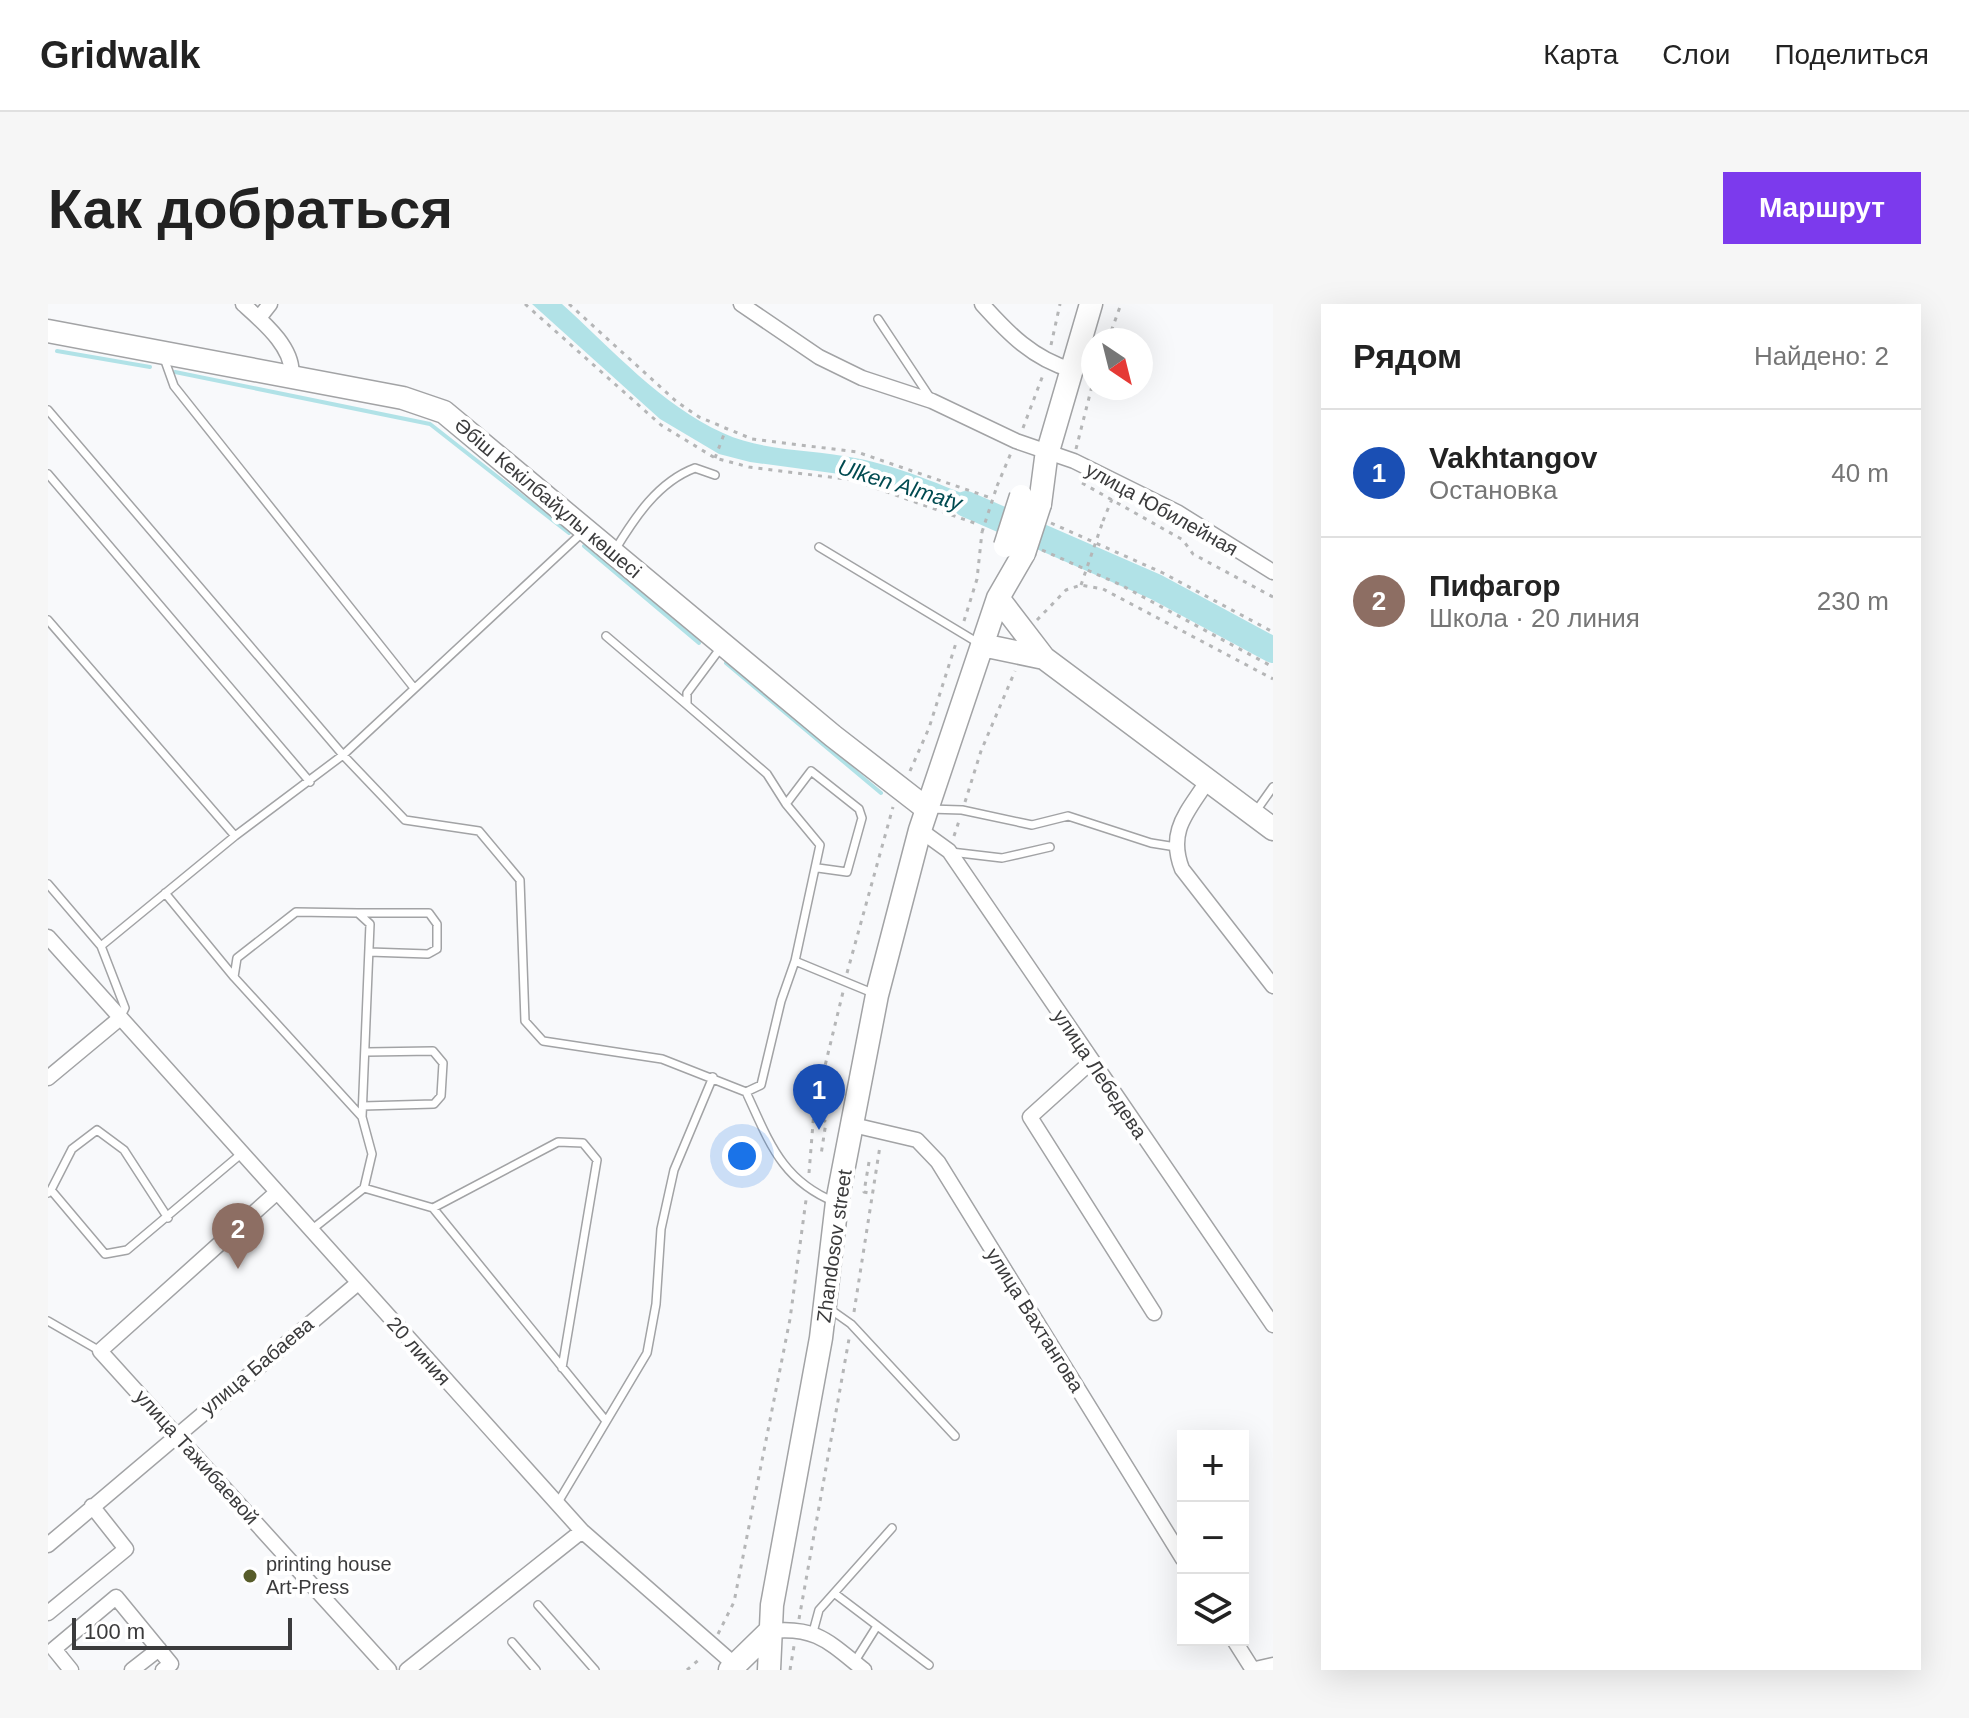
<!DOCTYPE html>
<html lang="ru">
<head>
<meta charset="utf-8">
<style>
  body { margin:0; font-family:Arial,sans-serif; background:#f6f6f6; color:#222 }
  .controls { position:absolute; right:24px; bottom:24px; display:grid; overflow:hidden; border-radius:0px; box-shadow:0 8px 32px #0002 }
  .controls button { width:72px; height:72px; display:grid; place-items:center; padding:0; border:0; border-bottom:2px solid #e0e0e0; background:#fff; color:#222; font:40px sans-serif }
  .compass { position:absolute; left:1033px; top:24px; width:72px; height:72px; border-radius:50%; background:#fff; box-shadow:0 8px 32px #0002; rotate:145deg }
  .scale { position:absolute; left:24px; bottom:20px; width:220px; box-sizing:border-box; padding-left:8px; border:4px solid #3b3b3c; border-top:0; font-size:22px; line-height:28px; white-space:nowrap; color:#3b3b3c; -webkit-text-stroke:6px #fff; paint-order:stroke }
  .you { position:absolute; left:694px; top:852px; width:28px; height:28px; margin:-20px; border:6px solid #fff; border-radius:50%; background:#1a73e8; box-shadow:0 0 0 12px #1a73e833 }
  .badge { display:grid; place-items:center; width:52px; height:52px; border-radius:50%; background:#7c3aed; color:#fff; font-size:26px; font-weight:700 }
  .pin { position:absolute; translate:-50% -66px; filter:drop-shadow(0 2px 4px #0008) }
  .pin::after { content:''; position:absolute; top:42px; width:28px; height:24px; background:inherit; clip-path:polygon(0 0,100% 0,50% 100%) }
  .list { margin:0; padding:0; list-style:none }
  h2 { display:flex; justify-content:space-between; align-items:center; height:104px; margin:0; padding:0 32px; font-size:34px }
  h2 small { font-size:26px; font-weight:400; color:#767676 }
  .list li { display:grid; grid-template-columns:52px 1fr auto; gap:24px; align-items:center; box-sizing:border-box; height:128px; padding:0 32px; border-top:2px solid #e0e0e0 }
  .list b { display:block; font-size:30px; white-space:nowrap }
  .list p { margin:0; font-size:26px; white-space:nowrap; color:#767676 }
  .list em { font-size:26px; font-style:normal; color:#767676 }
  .icon { flex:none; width:44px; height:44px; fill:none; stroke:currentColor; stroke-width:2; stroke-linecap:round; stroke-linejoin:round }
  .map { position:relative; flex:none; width:1225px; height:1366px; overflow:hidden; border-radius:0px }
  header { display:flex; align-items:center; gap:48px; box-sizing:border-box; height:112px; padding:0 40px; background:#fff; border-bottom:2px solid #e0e0e0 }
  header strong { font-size:38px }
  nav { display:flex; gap:44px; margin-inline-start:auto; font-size:28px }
  .intro { display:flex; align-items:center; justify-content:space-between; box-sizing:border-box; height:192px; padding:0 48px }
  h1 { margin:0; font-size:56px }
  .button { padding:20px 36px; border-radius:0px; background:#7c3aed; color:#fff; font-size:28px; font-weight:700 }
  main { display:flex; gap:48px; padding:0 48px }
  aside { flex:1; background:#fff; border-radius:0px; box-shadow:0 8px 32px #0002 }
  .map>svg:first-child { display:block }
</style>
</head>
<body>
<header>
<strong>Gridwalk</strong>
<nav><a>Карта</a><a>Слои</a><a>Поделиться</a></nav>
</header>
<div class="intro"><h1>Как добраться</h1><a class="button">Маршрут</a></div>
<main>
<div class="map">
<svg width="1225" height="1366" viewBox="0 0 1225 1366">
  <rect width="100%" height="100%" fill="#f8f9fb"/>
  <path fill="#b1e2e7" d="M484,0H514C564,45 613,101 675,129C716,148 763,145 807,154C856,163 904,186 951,204L946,219L806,172L702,158L671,150L612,115Z"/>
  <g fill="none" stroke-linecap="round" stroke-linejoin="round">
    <path stroke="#b1e2e7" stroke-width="4" d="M9,47L102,63
      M127,68L382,120L521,229
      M536,242L651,339
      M678,359L833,489"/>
    <path stroke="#b1e2e7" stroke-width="26" d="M918,200L1108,283L1225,346"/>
    <defs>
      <path id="lane" d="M830,15L883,95
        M116,54L126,82L366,384
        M0,106L295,451L357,516L431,527L472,576L477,717L495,737L614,755L698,788L713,781L733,697L747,657
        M0,170L262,478
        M771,243L932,340
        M567,246C587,213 610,178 647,164L667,171
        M0,316L187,532
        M558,332L639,401
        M674,342L639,389V401L719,470L738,500
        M881,505L914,506L984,521L1020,512L1103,539L1128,543
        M1208,507L1225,483
        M903,548L954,554L1002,543
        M770,564L799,568L814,514L811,505L763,467L738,500L772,541L747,657L827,690
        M0,580L53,642L187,532L295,451L535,228
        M117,589L186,673
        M310,609H381L389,620V645L380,650L321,648
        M53,642L77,704L72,714
        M698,788C721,837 733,876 787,898
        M315,802L386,800L393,792L395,759L385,747L319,748
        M314,813L322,620L310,609L248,608L189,654L186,673L314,813L324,850L316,884L385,904L510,838L535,839L549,856L514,1064
        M3,886L24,845L49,826L76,846L120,914
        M0,889L3,886L57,950L79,946L193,850
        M385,904L558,1117
        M262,927L316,884
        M779,1003L803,1020L907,1132
        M0,1017L52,1047
        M509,1200L599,1049L608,1000L613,925L626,866L665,773
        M786,1289L881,1361
        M490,1301L547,1366
        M765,1328L771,1306L844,1224
        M464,1338L488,1366
        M807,1357L829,1322"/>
      <path id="street" d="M195,0C214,17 248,45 243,73
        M693,0L771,53L814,74L884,97L968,137L1026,157L1129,208L1225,268
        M934,0C960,29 985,55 1024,66
        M211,14L222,0
        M1160,476C1140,508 1119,526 1134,565L1225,682
        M872,526L901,547L1225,1021
        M0,633L534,1227L687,1361
        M1044,757L982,813L1106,1009
        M0,774L71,715
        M805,821L869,836L890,858L1135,1255
        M228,889L52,1047L341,1366
        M0,1241L310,979
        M0,1309L78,1245L44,1202
        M722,1327C768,1322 781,1338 816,1366
        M1186,1336L1205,1366
        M23,1366L6,1345L68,1293L123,1360L115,1366
        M84,1366L111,1345
        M359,1366L534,1227
        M1203,1366L1225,1361"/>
      <path id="secondary" d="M0,27L355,94L396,108L785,432L879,505
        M992,200L998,154L1043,0
        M950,294L996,354L1225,525
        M934,341L996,354
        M682,1366L722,1327
        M721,1366L724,1301L773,1034L789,898L829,691L872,526L950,294L976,249"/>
    </defs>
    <use href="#lane" stroke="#a2a3a5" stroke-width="10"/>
    <use href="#street" stroke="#a2a3a5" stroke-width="17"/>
    <use href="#secondary" stroke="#a2a3a5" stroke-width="25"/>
    <path stroke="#b5b6b7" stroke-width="3" stroke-dasharray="4 6" stroke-linecap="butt" d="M477,0L613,121L667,154L701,163L805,176L929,220
      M521,0L629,98L651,113L704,135L809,148L940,193
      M1060,36L1073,0
      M1003,41L1012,0
      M975,124L995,71
      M1028,145L1045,78
      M667,154L678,125
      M1034,179L1135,236L1145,250L1225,293
      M949,182L963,149
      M1055,217L1064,195
      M1003,219L1115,269L1225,328
      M994,246L1073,281L1225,363
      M989,316L1018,286L1033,281L1055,285L1225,375
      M916,317L929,275L934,228
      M862,467L881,424L908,339
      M917,498L933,447L967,367
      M906,532L911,517
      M799,669L845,503
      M767,809L778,818L773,851
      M821,858L816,888L825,890
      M761,869L766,807L795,688
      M806,1008L832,842
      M751,1315L801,1035
      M670,1330L686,1298L742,1015L758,896
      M639,1366L654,1353
      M742,1366L746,1342"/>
    <use href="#lane" stroke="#fff" stroke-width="7"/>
    <use href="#street" stroke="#fff" stroke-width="14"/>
    <use href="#secondary" stroke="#fff" stroke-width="22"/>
    <defs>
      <path id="secondary-bridge" d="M957,242L973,192
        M976,249L992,200"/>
    </defs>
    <use href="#secondary-bridge" stroke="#a2a3a5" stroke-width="25" stroke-linecap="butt"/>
    <path stroke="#b5b6b7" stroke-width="3" stroke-dasharray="4 6" stroke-linecap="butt" d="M934,228L949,182
      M1033,281L1055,217"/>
    <use href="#secondary-bridge" stroke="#fff" stroke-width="22"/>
  </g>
  <circle fill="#575c2a" stroke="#fff" stroke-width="3" cx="202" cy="1272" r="8"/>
  <g text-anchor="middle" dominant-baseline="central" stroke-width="8" stroke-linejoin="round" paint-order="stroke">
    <g font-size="20" fill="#3b3b3c" stroke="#fff">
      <text transform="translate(500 194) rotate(40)">Әбіш Кекілбайұлы көшесі</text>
      <text transform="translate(1114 205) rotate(29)">улица Юбилейная</text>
      <text transform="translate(1052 770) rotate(56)">улица Лебедева</text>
      <text transform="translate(786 942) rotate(-82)">Zhandosov street</text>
      <text transform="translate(987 1016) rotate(58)">улица Вахтангова</text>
      <text transform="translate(371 1047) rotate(48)">20 линия</text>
      <text transform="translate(209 1062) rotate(-40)">улица Бабаева</text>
      <text transform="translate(149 1153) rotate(48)">улица Тажибаевой</text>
    </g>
    <g font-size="20" fill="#3b3b3c" stroke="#fff" text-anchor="start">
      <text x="218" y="1260">printing house<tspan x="218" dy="23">Art-Press</tspan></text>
    </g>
    <g font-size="22" font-style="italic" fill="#004a50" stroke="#fff">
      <text transform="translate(852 181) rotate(17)">Ulken Almaty</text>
    </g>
  </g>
</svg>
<div class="controls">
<button>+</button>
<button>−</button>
<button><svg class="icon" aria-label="layers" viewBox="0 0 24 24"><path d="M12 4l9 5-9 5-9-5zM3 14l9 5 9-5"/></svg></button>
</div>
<svg class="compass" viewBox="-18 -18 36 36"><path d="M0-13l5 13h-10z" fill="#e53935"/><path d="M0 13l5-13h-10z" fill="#767676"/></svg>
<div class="scale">100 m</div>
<div class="you"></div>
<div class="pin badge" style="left:771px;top:826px;background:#1a4fb4">1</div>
<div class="pin badge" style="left:190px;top:965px;background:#8d6e63">2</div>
</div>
<aside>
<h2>Рядом<small>Найдено: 2</small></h2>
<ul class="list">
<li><span class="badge" style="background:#1a4fb4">1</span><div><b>Vakhtangov</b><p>Остановка</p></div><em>40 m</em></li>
<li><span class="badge" style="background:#8d6e63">2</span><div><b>Пифагор</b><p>Школа · 20 линия</p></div><em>230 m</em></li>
</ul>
</aside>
</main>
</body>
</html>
